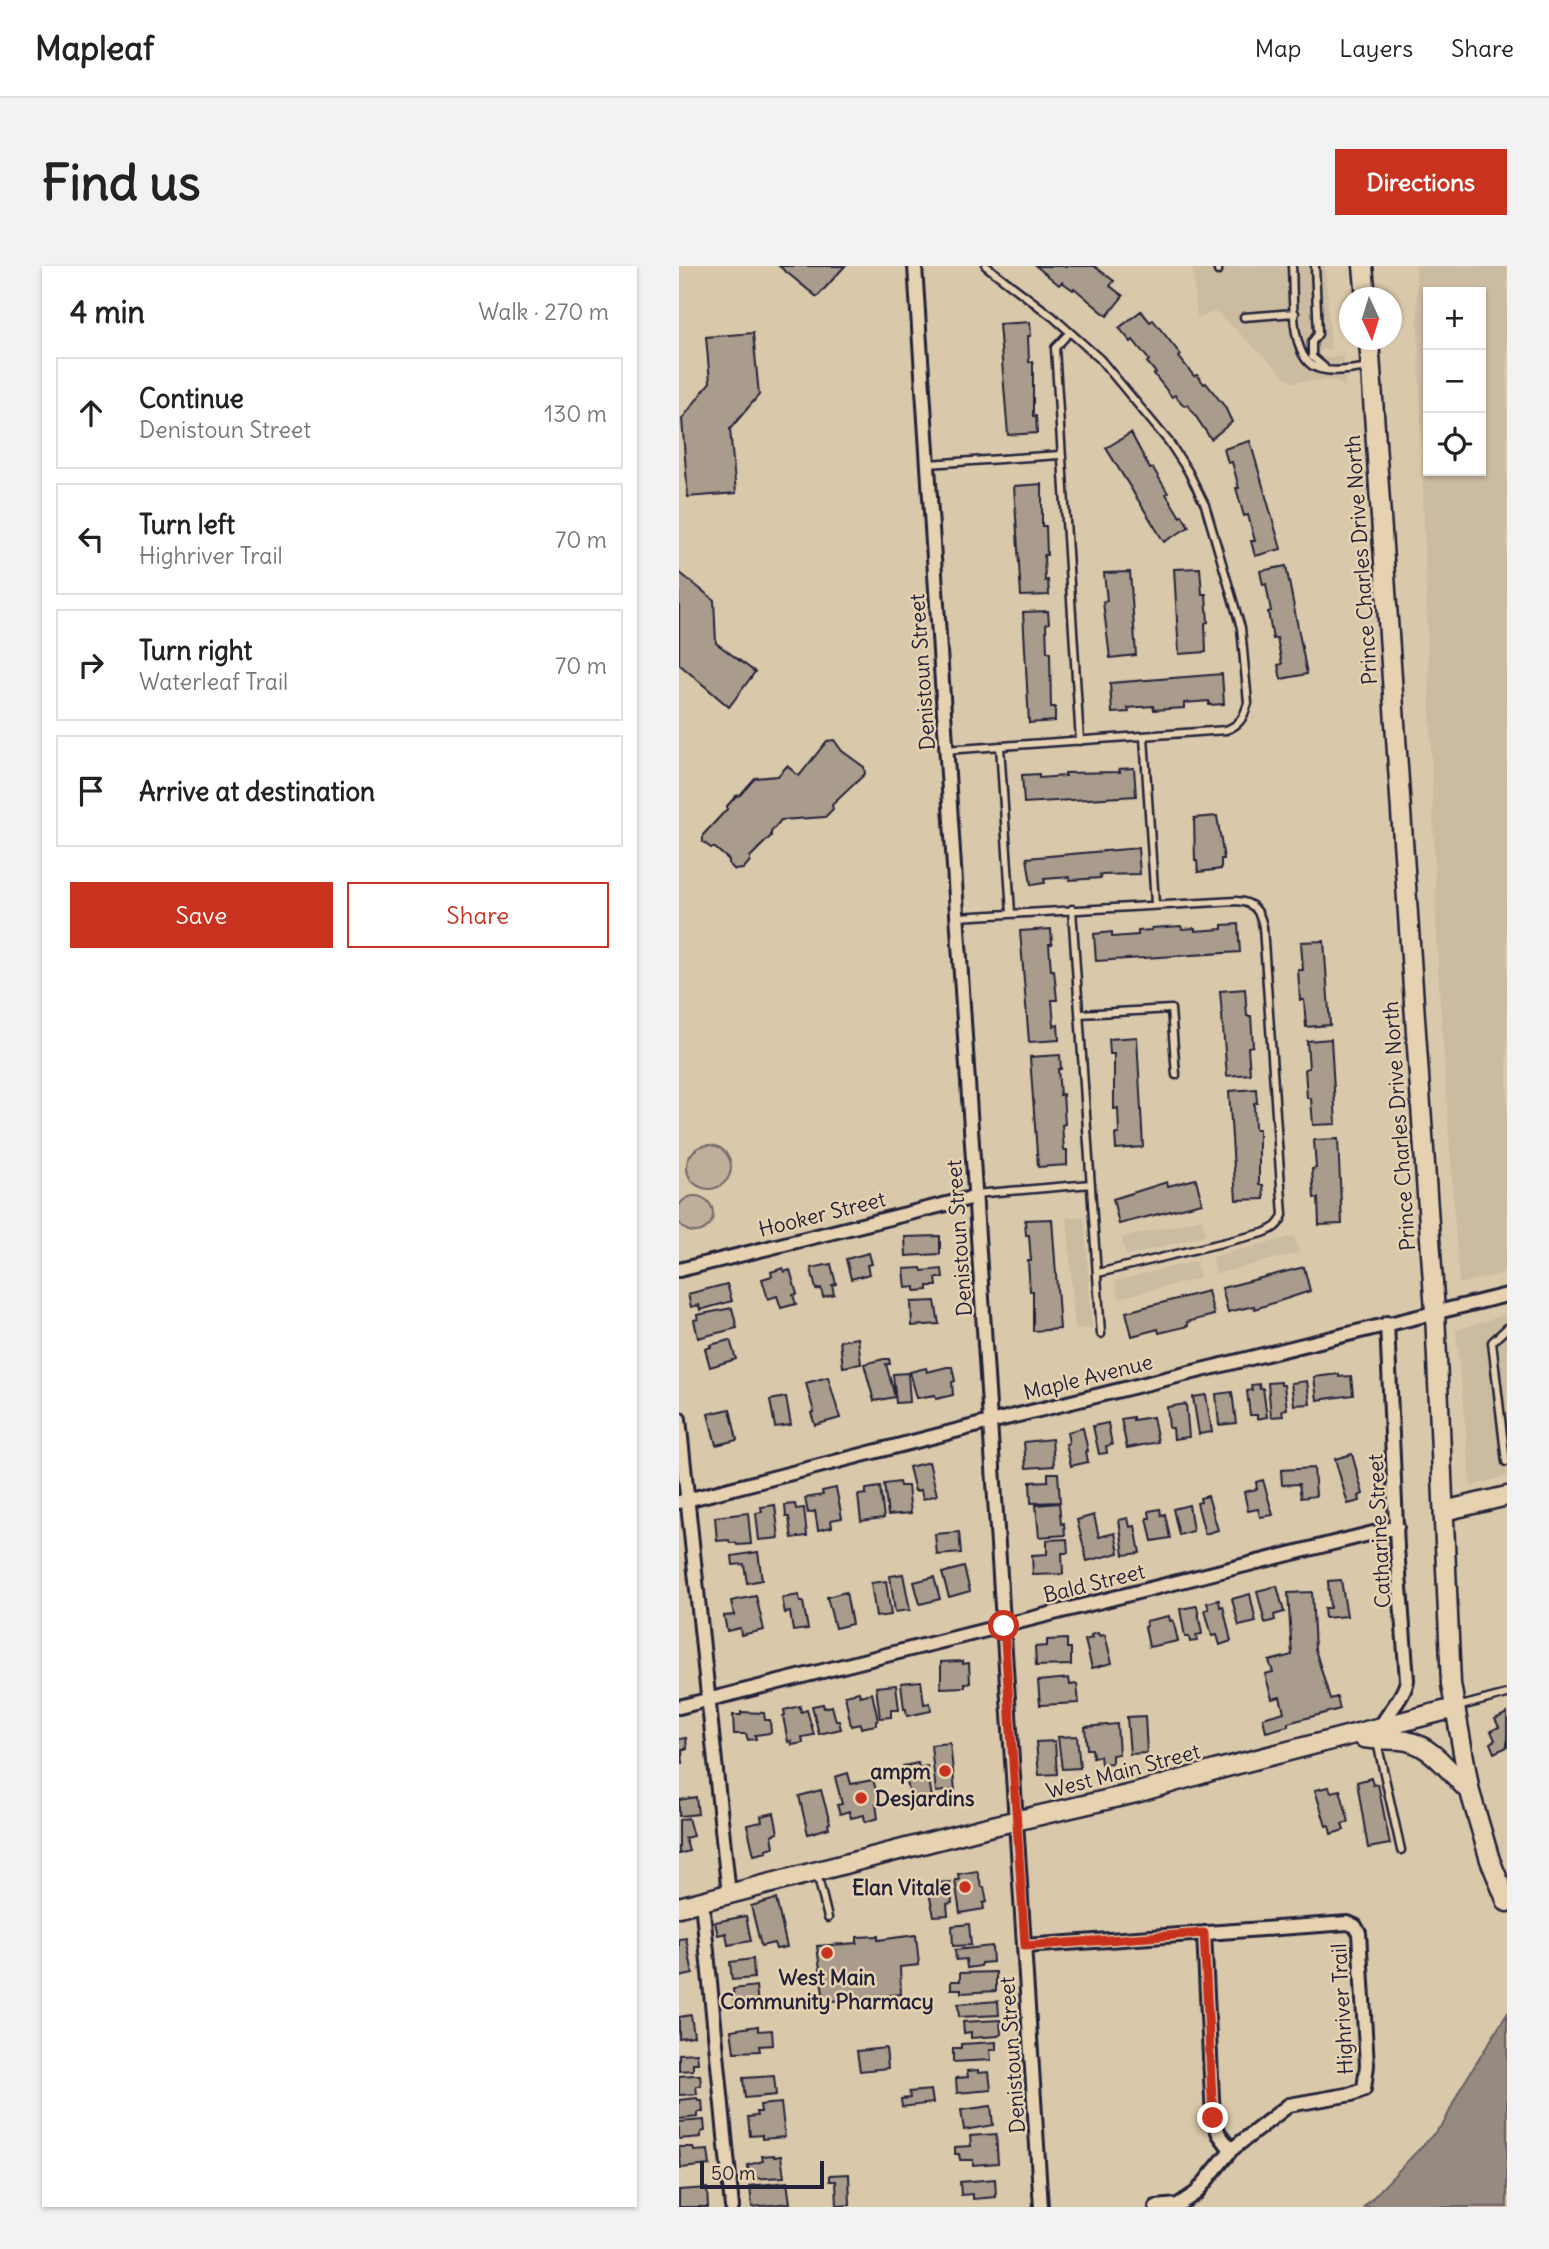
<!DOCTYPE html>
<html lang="en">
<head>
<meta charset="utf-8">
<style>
  body { margin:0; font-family:Delius,sans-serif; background:#f2f2f2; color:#222 }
  .controls { position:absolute; right:21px; top:21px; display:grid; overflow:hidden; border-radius:0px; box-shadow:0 2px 5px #0004 }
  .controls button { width:63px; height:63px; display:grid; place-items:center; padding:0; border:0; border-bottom:2px solid #e0e0e0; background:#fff; color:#222; font:35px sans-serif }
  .compass { position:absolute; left:660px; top:21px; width:63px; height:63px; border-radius:50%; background:#fff; box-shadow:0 2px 5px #0004; rotate:176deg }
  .scale { position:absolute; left:21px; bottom:18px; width:124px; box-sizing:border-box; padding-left:7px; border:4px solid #22223b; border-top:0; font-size:19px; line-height:24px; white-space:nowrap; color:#22223b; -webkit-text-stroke:5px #e6d2b1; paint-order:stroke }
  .stop { position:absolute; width:21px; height:21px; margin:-16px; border:5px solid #c8321e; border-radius:50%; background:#fff }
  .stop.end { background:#c8321e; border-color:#fff; box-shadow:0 2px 7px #0008 }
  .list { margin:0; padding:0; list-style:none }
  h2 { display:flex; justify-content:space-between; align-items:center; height:91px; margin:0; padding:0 28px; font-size:30px }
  h2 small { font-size:23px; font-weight:400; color:#767676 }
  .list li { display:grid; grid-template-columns:46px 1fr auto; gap:21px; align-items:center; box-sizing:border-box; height:112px; margin:0 14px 14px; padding:0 14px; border:2px solid #e0e0e0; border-radius:0px }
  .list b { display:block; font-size:26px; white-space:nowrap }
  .list p { margin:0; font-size:23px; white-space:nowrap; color:#767676 }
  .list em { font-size:23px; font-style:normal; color:#767676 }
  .actions { display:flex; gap:14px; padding:21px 28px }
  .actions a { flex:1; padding:16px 0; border:2px solid #c8321e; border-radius:0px; text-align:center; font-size:24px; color:#c8321e }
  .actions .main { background:#c8321e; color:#fff }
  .icon { flex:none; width:38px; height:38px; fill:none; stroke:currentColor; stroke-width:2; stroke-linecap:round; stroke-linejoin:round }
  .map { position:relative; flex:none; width:828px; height:1941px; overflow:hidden; border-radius:0px }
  header { display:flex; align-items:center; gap:42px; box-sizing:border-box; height:98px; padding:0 35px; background:#fff; border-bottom:2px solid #e0e0e0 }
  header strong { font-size:33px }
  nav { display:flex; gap:38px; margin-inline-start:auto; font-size:24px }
  .intro { display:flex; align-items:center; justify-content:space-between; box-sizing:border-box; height:168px; padding:0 42px }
  h1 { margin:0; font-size:49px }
  .button { padding:18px 32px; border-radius:0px; background:#c8321e; color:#fff; font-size:24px; font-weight:700 }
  main { display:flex; gap:42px; padding:0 42px }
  aside { flex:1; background:#fff; border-radius:0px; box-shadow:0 2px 5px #0004 }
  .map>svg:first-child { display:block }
</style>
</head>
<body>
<header>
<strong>Mapleaf</strong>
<nav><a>Map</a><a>Layers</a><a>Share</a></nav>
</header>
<div class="intro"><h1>Find us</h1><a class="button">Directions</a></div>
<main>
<aside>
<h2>4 min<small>Walk · 270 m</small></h2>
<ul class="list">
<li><svg class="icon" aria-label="ahead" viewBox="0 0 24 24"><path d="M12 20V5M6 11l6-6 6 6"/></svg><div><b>Continue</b><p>Denistoun Street</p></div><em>130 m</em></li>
<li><svg class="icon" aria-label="left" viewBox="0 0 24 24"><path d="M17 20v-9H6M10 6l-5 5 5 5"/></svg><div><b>Turn left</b><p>Highriver Trail</p></div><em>70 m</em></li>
<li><svg class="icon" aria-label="right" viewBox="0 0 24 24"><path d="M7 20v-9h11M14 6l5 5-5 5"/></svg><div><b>Turn right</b><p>Waterleaf Trail</p></div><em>70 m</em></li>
<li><svg class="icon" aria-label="arrive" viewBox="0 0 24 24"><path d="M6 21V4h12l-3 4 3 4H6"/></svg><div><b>Arrive at destination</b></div></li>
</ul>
<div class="actions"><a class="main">Save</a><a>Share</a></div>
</aside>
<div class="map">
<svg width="828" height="1941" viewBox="0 0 828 1941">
  <rect width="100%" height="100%" fill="#dac8aa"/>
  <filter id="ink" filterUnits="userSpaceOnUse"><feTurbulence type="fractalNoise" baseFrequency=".0143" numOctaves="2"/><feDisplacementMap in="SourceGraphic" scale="14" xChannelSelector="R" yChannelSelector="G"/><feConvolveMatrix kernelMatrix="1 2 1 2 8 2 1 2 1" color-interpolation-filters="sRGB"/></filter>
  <g filter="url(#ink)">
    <path fill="#cbbba1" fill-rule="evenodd" d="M514,0H646L652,83H643L640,88L643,92L664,90L666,121L656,114L612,116L537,45L518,53Z
      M737,0H828V1006L780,1018L759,706ZM749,26H802V205H749Z
      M388,951H405L413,1062L396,1063Z
      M523,953L527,969L447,990L442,972Z
      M615,970L620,987L537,1008L533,991Z
      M517,995L521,1012L440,1032L436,1015Z
      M828,1048V1210L792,1220L777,1064Z"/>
    <path fill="#bfaf9a" stroke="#70686a" stroke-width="2" d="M8 901a22 22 0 1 1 44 0a22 22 0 1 1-44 0Z
      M-2 948a18 18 0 1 1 36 0a18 18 0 1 1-36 0Z"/>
    <path fill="#968a81" stroke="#686065" stroke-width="2" d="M828,1748V1941H685L765,1857L780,1825Z"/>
    <path fill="#a99c8c" stroke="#22223b" stroke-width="2" d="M100,0H166L138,31Z
      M357,0H415L435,15L431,20L444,30L428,50L395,22L394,24L383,16L380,19Z
      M462,45L471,56L474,54L502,89L500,91L515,110L518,109L525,118L527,117L546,141L553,156L532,173L509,139L505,140L496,129L493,131L475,108L477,107L468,96L470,94L454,74L452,76L440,62Z
      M351,56L352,70H349L350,96H354V150H357L358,167L329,169L320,58Z
      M74,67L80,129L51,163L57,227L9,231L3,153L31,116L27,71Z
      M452,167L471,203L474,202L489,227L487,228L501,251L503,249L510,261L485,276L427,182Z
      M571,175L602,283L576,290L572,275H576L569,249L565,250L557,222H560L553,196L549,197L545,183Z
      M363,218V260H367L368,289H365L366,315L369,314L370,329L342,330L335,220Z
      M607,300L628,408L602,413L599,399L603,398L598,372L594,373L589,346L592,345L587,318L584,319L581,305Z
      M521,302L523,328H527L529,356L526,357L527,386L500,388L495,303Z
      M0,306L35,334L37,377L76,406L50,441L0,398Z
      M451,306L457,389L431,392L424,336L428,335L425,307Z
      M369,345L370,357L367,358L368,386H371L372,441H376V455L350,457L344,346Z
      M543,408L545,438L530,439V435L505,437V442L475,444L474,440L449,442L450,446L433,447L431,417Z
      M155,474L163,485L185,501L186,508L153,539L154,543L146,551L102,554L92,566V570L71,591V595L64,603L56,604L50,598V594L36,582H32L24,576V569L48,543V540L57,530L61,529L76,512L99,510L108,500L120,510L148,475Z
      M455,502L457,530L345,537L343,509L360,508V512L386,510V507L441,506L440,503Z
      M538,550L545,593H542V603L519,606L518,595H516L515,552Z
      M459,582L461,608L421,609L422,612L391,614V611L365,613L366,617L352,619L348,592Z
      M559,658L561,686L417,695L415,668L433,666V671L459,669V665L473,664V662L502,660L503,663L516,662V665L543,663V659Z
      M372,663L373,678H370L372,704H375L378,734H373L375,760L379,759L380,774L350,776L341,665Z
      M645,675L651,759L627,761L625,734H621L619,704H624L622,676Z
      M566,723L568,750H572L574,780L569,781L571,808L548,810L541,725Z
      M458,771L464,881L437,883L436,868H440L439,842L435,843V788H431L430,773Z
      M652,773L657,858L634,859L632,832H628L626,803L630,802L628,775Z
      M381,789L382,803H379L381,829L384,828L386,858L383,859L385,884H388V899L359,901L351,791Z
      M577,823L578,837H575L576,863H580V919H584L585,933L557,934L550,825Z
      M659,873L663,958L640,959L639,932H635L633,903L637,902L635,874Z
      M517,913L523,937L440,958L434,933L488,916L489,920Z
      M373,953L381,1063L354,1065V1025H351L349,995H352L350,969H347L346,954Z
      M261,970V988L227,990L226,971Z
      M190,987L193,998L188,999L190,1008L172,1013L167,993Z
      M152,998L157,1018L153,1019L155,1028L144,1031L142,1022L137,1024L132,1002Z
      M625,1001L631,1025L576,1043L575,1040L549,1046L543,1022Z
      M104,1002L105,1006L111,1004L118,1028L114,1029L117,1038L102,1042L98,1030L89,1033L83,1013L93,1010L92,1006Z
      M242,1002L243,1005L263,1003L264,1012H257L258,1020H249V1024L236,1025V1021L227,1022L225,1003Z
      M48,1018L53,1035L21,1044L20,1039L12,1041L9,1028Z
      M529,1025L535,1049L508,1056L509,1060L480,1067L479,1063L453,1070L447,1046Z
      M256,1035L260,1058L233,1060L232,1036Z
      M53,1042L58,1062L19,1072L15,1054L19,1053L18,1049Z
      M179,1072L182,1098L164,1101L161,1075Z
      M51,1074L57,1093L31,1101L26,1083L32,1081L31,1079Z
      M205,1093H210L211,1098H207L216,1131L195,1135L185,1098Z
      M268,1101H273L276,1115L273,1116L274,1129L257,1133L256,1129L238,1132L231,1106L247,1102L248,1106Z
      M229,1107L231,1136L217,1137L214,1108Z
      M660,1108V1111L672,1110L674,1129L638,1134L635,1111Z
      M149,1111L161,1152L136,1159L132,1147L135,1146L127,1117Z
      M628,1115L631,1138L615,1139L612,1117Z
      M602,1116V1119H605L608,1143L603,1144L604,1150L592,1151L589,1117Z
      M580,1118L581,1123L584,1122L588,1151L578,1153V1149H571L568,1125L573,1124L572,1119Z
      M553,1126L557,1157L540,1159L537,1128Z
      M527,1129L533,1166L520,1168L514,1131Z
      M107,1131L112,1159L96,1161L91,1134Z
      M507,1138L510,1171L495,1173L494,1162H490L488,1141Z
      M51,1143L58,1174L37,1179L29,1148Z
      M454,1151V1154L474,1151L479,1176L448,1182L442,1153Z
      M429,1157L433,1179L427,1180L428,1187L420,1188L414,1160Z
      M404,1162L409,1185H407L409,1196L392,1200L387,1178L390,1177L388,1166Z
      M373,1173L375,1200L347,1202L345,1176Z
      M673,1188L684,1228L680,1230L681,1235L669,1238L656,1193Z
      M250,1196L258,1229L244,1233L242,1224L236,1225L230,1201Z
      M635,1202L637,1230L622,1232L620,1218L603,1219L602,1204Z
      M369,1207H379L381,1236L352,1237L351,1216L369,1215Z
      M584,1214L594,1249L581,1251L579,1243L569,1245L565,1226L578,1223L577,1216Z
      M220,1216L221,1220H229L232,1247L209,1249L205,1218Z
      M201,1221L205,1252L182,1255L179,1229L187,1228V1223Z
      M157,1222L163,1252L152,1254L153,1261L139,1264L136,1245L129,1247L126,1232L144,1229L143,1225Z
      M529,1230L539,1264L526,1268L518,1237L522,1236L521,1232Z
      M380,1237L382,1258L385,1257L386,1269L360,1271L357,1239Z
      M116,1238L117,1243L125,1242L128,1270L113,1272L110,1251H107L106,1239Z
      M96,1239L100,1272L80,1274L77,1247L83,1246L82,1241Z
      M510,1239L514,1265L500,1269L494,1243Z
      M481,1243L482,1249L486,1248L491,1272L473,1275L468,1252H471L470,1245Z
      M69,1247L72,1278L58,1279L57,1277H51L50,1274L38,1275L36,1251Z
      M415,1249L420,1271L436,1267L440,1287L408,1295L398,1254Z
      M449,1252L451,1261L456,1260L461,1287L445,1289L440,1254Z
      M280,1266L282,1287L258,1289L256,1268Z
      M388,1273L389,1287H383L384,1308L354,1309L353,1289L368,1288V1274Z
      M79,1286L83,1314L68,1317L65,1298L54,1299L53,1290Z
      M285,1301L291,1325L270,1331L263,1307Z
      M224,1308L231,1344L216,1346L211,1310Z
      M255,1311L261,1333L241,1338L235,1316Z
      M662,1314L668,1350L646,1352L645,1342H651L649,1315Z
      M207,1315L212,1349L197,1351L192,1317Z
      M598,1320L605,1346L595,1349L596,1354L586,1357L578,1325Z
      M167,1326L173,1358L156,1362L148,1331Z
      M633,1326L636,1383L651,1433L658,1431L661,1443L609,1457V1460L587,1466L584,1452L605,1446L601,1431L593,1433L586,1408L594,1406L590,1395L613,1389L609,1327Z
      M571,1328L577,1356L560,1360L553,1333Z
      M120,1329L121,1336H124L129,1363L114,1365L111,1346L106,1347L103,1332Z
      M77,1330L85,1364L62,1369L61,1362L48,1365L45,1350L55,1349L52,1335Z
      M540,1334L541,1341L544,1340L552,1375L541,1379L538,1369L533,1370L526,1344L530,1343L528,1337Z
      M518,1340L523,1368L517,1369L518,1375L511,1376L510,1371H506L501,1343Z
      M490,1350L491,1355L494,1354L499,1375L470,1381L466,1361L468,1360L467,1355Z
      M419,1367L420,1370L426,1369L433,1397L413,1402L406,1374L413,1372L412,1369Z
      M388,1373V1382H392V1399L357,1400L356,1381L368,1380V1374Z
      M284,1395V1398L290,1397L291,1417H286V1421L262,1422V1396Z
      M390,1412L391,1419L398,1418L400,1437L361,1439L359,1415Z
      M242,1415L245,1438L251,1437L252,1445L228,1450L227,1443H225L222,1417Z
      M217,1419L220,1444H212V1451L201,1452L197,1421Z
      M180,1426L181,1430L193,1427L199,1454L197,1455V1459L182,1462L181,1458L172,1460L166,1429Z
      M144,1438L145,1442L153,1440L157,1455H160L162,1463L140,1468L133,1440Z
      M121,1440L122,1446L128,1444L135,1469L123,1471L124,1477L113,1479L112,1475L109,1476L104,1450L106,1449L105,1444Z
      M62,1446L85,1447L86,1454H91L92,1467L76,1469L77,1473L69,1474L67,1468H55L54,1449H62Z
      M828,1447V1481L815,1487L811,1477L816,1474L812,1465L820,1461L816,1453Z
      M466,1450L468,1487L451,1488L448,1451Z
      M438,1458L440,1488L433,1489V1497L422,1498L421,1490L414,1491L413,1483H408L406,1461Z
      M398,1470L401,1502L383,1503L379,1471Z
      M7,1472L8,1483H3L4,1498H0V1473Z
      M376,1475L378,1508L360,1509L357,1476Z
      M271,1477L276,1524L257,1526L252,1479Z
      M239,1497L240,1502L248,1500L253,1532L233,1537L224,1500Z
      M169,1507L172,1518L194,1514L201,1537L197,1538L199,1552L186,1556L185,1549L172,1552L170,1545L161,1548L158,1539L163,1538L156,1511Z
      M692,1512L694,1519L699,1518L711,1578L689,1582L678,1516Z
      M650,1521L652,1526L661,1524L670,1556L663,1558L665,1564L652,1568L650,1559L647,1560L636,1524Z
      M142,1524L151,1557L149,1558L150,1562L129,1568L120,1530Z
      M17,1531L19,1548L0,1550V1534Z
      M95,1547L99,1567L93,1569L95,1581L87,1583L88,1586L75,1589L68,1559L83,1556L82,1550Z
      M9,1552L14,1570L6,1572L10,1585L0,1588V1554Z
      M298,1605L303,1621H305L308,1636L304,1637L305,1643L281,1647L276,1614H280L279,1608Z
      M271,1616L273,1637L268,1638L269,1649L255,1650L249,1623L254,1622V1617Z
      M97,1633L108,1681L97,1683L95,1677L82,1680L72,1640Z
      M67,1650L72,1675L49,1679L47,1667L39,1669L36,1656Z
      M290,1658L292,1679L274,1680L273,1660Z
      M237,1669L240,1699L221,1701L222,1728L145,1736L138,1680L178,1677V1671L199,1670V1674Z
      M7,1672L14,1708L0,1711V1673Z
      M313,1680L314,1696L302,1697V1700L288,1702L287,1693L277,1694L276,1684Z
      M74,1693L75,1712L53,1714L51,1696Z
      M317,1706V1725L282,1727V1723H272V1715H281V1707Z
      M77,1720L79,1739L55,1741L54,1723Z
      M319,1735L320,1749L280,1751L279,1738Z
      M12,1749L15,1770L0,1772V1751Z
      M321,1754L322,1768L319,1770L292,1772V1766L285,1767L284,1756Z
      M79,1760V1765L93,1764L94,1779L80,1780L81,1785L55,1786L52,1764Z
      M317,1776V1784H311L312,1794L274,1796V1782H282V1778Z
      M207,1782L209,1802L181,1805L178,1785Z
      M18,1787L19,1797H14V1804L0,1805V1788Z
      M299,1804V1807L310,1806L312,1824L278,1827L277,1812L289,1811L288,1805Z
      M16,1809H21L22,1820H17L18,1828L0,1829V1810Z
      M95,1810L97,1829L66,1832L64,1812Z
      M252,1824L254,1837L223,1841L222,1833L231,1832L230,1826Z
      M18,1832L19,1834H23L24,1846H19V1851L0,1853V1834Z
      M102,1837L106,1871L83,1873V1869L71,1870L69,1851L78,1850L77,1846H82L81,1839Z
      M312,1840L314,1859L285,1864L282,1844Z
      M25,1854L26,1865L22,1866V1871L0,1873V1856Z
      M317,1868L319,1897L294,1899V1894H281L280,1888H276V1881L292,1880L291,1870Z
      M0,1881H14L15,1885L29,1884L31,1899L2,1902Z
      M95,1889V1891L102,1890L105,1911L70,1913L69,1899L84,1895L83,1890Z
      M170,1908L171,1939L158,1940L157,1915H151V1909Z
      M316,1913L317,1931L294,1933V1928L282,1929L281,1916Z
      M108,1916L111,1937L73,1941L71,1920Z
      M28,1922L29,1941H0V1924Z"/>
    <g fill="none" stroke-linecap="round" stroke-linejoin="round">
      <defs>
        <path id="lane" d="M539,0V5
          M613,0C615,27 609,96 641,103C657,107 675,103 690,101
          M636,0L639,68L633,76V91L645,101
          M565,51L616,47
          M390,67L376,82L401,475
          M249,198L381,189
          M465,471L476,638
          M321,480L332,647
          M267,484L547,464C561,459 565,451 569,437L562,362L526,239L509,205L490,176L421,93L374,51L307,0
          M393,643L422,1068
          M278,651L557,635C574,636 581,644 584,661L604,949C600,960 594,963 584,967L419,1007
          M401,748L492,743L497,809
          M296,928L412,918
          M827,1196L813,1076L828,1062
          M778,1441L828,1428
          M698,1476L722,1584
          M138,1607L149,1652"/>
        <path id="street" d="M236,0L362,1941
          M0,1004L296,931
          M0,1153L50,1629
          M0,1236L311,1156L828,1029
          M0,1441L718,1261
          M701,1462C708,1447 726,1430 728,1414L718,1282L708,1057
          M23,1635L53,1941
          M525,1667L534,1852L540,1868L552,1884
          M346,1680L669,1657L676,1660L680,1667L688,1799L685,1823L673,1828L610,1839L552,1884L517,1927L499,1939L477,1941"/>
        <path id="secondary" d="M684,0L687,32
          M690,74L756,1046L772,1418L791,1526L811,1594L828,1636
          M765,1245L828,1230
          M685,1472C699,1475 714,1472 728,1475C755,1481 772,1508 791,1526
          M0,1641L305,1562L457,1527L536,1504L776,1442"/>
      </defs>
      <use href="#lane" stroke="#22223b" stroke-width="11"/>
      <use href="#street" stroke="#22223b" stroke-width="18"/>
      <use href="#secondary" stroke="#22223b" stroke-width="23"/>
      <use href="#lane" stroke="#e6d2b1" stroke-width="6"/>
      <use href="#street" stroke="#e6d2b1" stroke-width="12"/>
      <use href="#secondary" stroke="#e6d2b1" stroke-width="18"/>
    </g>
  </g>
  <g fill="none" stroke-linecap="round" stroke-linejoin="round" filter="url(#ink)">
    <path stroke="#c8321e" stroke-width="9" d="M325,1360L346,1680L525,1667L534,1852"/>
  </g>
  <g fill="#c8321e" stroke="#e6d2b1" stroke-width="2.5">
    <circle cx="266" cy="1505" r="7"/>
    <circle cx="182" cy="1532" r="7"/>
    <circle cx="286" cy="1621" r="7"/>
    <circle cx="148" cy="1687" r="7"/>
  </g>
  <g text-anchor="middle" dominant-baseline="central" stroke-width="5" stroke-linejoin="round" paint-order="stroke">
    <g font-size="21" fill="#22223b" stroke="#e6d2b1">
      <text transform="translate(682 294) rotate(-94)">Prince Charles Drive North</text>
      <text transform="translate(243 406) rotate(-94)">Denistoun Street</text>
      <text transform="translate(720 860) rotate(-94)">Prince Charles Drive North</text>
      <text transform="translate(143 948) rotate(-14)">Hooker Street</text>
      <text transform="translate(280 972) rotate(-94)">Denistoun Street</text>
      <text transform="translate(409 1111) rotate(-14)">Maple Avenue</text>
      <text transform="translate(700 1265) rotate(-93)">Catharine Street</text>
      <text transform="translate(415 1317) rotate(-14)">Bald Street</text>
      <text transform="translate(444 1505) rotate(-15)">West Main Street</text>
      <text transform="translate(663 1743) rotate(-93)">Highriver Trail</text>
      <text transform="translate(333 1789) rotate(-94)">Denistoun Street</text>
    </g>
    <g font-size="21" font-weight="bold" fill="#22223b" stroke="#e6d2b1" text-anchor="end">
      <text x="252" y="1505">ampm</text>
      <text x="196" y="1532" text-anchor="start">Desjardins</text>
      <text x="272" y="1621">Elan Vitale</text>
      <text x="148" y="1711" text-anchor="middle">West Main<tspan x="148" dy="24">Community Pharmacy</tspan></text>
    </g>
  </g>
</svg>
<div class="controls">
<button>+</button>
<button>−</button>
<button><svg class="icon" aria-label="locate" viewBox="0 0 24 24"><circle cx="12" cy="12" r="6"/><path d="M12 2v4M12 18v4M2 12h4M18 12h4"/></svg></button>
</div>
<svg class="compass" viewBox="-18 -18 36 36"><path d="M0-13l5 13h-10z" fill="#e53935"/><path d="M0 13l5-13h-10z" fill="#767676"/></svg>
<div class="scale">50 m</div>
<div class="stop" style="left:325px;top:1360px"></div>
<div class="stop end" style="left:534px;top:1852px"></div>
</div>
</main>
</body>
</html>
